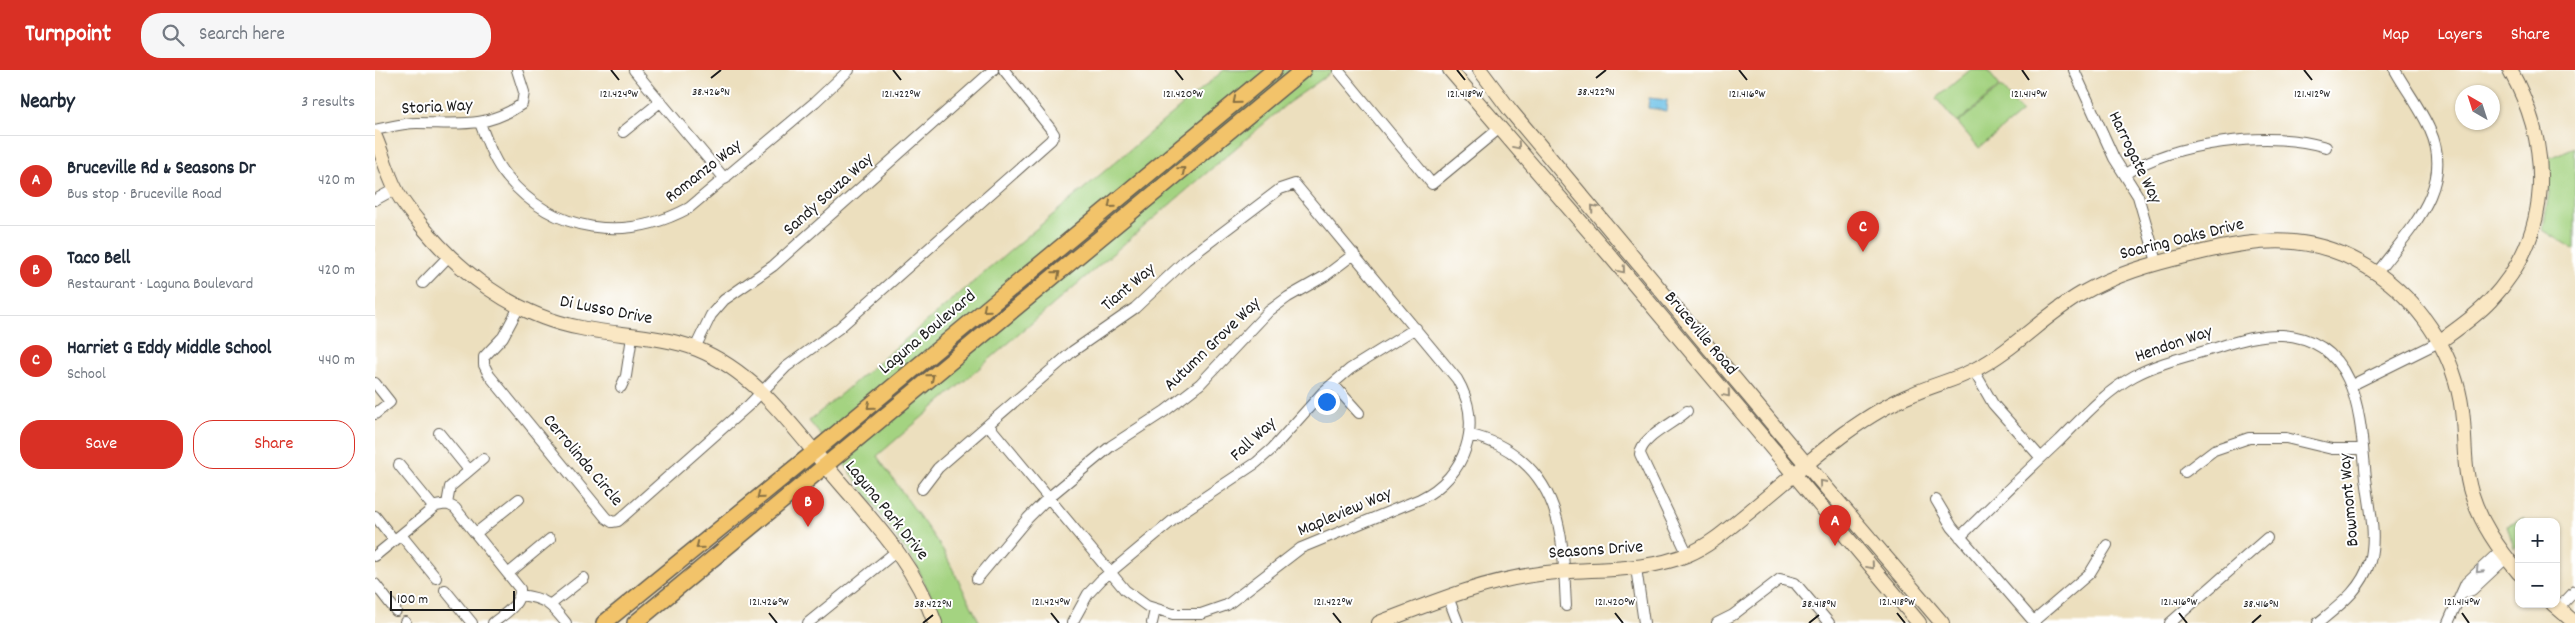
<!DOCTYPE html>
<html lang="en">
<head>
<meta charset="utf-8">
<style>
  body { margin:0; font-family:Dekko,sans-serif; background:#f6f6f7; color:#1f2937 }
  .controls { position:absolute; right:15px; bottom:15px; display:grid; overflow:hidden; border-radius:10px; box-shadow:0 1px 4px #0004 }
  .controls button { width:45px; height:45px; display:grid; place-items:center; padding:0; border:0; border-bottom:1px solid #e0e1e3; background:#fff; color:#1f2937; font:25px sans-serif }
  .compass { position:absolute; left:2080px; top:15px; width:45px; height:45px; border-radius:50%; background:#fff; box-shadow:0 1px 4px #0004; rotate:321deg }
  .scale { position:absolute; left:15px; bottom:12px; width:125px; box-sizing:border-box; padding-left:5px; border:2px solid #1c1c1c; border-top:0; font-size:14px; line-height:18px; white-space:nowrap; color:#1c1c1c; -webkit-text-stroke:4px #fff; paint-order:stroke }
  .you { position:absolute; left:951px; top:331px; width:18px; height:18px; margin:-12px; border:4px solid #fff; border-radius:50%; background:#1a73e8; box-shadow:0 0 0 8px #1a73e833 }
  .badge { display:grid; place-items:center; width:32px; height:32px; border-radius:50%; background:#d93025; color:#fff; font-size:16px; font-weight:700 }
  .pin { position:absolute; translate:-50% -41px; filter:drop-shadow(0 1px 2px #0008) }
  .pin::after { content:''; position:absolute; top:26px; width:18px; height:15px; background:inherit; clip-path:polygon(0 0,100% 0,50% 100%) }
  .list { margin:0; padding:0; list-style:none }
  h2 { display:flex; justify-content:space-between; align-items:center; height:65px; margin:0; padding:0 20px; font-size:21px }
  h2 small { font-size:16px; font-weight:400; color:#747a83 }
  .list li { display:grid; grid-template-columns:32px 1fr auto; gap:15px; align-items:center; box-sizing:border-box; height:90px; padding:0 20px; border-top:1px solid #e0e1e3 }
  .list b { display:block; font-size:19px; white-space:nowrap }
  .list p { margin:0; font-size:16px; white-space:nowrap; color:#747a83 }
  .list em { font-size:16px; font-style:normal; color:#747a83 }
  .actions { display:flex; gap:10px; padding:15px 20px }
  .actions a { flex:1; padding:11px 0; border:1px solid #d93025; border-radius:20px; text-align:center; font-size:18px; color:#d93025 }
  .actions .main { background:#d93025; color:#fff }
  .icon { flex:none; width:28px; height:28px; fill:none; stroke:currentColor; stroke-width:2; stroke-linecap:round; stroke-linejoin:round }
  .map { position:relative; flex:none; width:2200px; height:553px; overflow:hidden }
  header { display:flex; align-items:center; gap:30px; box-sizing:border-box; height:70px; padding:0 25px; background:#d93025; color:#fff }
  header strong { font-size:24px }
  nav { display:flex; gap:28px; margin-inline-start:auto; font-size:18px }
  .search { width:350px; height:45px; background:#f6f6f7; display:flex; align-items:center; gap:12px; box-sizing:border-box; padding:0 18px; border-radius:20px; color:#747a83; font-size:19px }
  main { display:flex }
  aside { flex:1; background:#fff }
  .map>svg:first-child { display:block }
</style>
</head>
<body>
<header>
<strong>Turnpoint</strong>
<div class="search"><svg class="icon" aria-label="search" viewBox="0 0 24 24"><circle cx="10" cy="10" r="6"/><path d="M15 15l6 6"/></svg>Search here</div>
<nav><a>Map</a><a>Layers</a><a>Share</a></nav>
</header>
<main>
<aside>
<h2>Nearby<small>3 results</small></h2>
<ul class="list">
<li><span class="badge">A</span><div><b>Bruceville Rd &amp; Seasons Dr</b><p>Bus stop · Bruceville Road</p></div><em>420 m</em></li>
<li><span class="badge">B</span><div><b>Taco Bell</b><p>Restaurant · Laguna Boulevard</p></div><em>420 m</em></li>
<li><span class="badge">C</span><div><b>Harriet G Eddy Middle School</b><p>School</p></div><em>440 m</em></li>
</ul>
<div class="actions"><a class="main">Save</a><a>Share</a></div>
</aside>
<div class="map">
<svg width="2200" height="553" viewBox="0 0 2200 553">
  <rect width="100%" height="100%" fill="#fff"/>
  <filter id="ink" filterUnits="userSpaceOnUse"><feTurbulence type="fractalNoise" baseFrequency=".02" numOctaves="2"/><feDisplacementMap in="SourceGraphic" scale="10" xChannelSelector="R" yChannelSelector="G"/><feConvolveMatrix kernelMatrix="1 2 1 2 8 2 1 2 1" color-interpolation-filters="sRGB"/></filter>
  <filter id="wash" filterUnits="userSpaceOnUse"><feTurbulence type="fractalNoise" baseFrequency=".0096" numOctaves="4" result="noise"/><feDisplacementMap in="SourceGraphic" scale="20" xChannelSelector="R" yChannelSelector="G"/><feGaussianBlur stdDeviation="1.12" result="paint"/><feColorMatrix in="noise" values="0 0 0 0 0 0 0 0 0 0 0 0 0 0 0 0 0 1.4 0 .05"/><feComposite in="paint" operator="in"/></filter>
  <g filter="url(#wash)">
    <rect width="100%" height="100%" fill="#ecdfbe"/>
    <path fill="#a4d381" stroke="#60784e" d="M849,0H960L913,33L502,386L568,480L605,553H569L541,495L474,400L434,351Z
      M1595,0H1612L1625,16L1582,53L1561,28Z
      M1626,17L1647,42L1604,78L1583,53Z
      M2200,77V180L2168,160L2174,122V88Z
      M2148,448L2150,452H2144V474L2139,478L2132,455Z"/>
    <path fill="#69c0e6" stroke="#426e81" d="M1274,28L1292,30L1291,41L1273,38Z"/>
  </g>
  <g filter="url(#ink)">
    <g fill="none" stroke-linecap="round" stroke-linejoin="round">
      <defs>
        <path id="street" d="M259,0L350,109
          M963,0L1057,114L1126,57
          M1699,0L1739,88L1763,126L1782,192
          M105,53C112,71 119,92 132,107C179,164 251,172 314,138L440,32L474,0
          M0,60C14,57 28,53 42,53C83,53 111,59 147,34L149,22L142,0
          M248,62L285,32
          M1750,104C1800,72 1894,60 1951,77
          M0,130L20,119
          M2002,203C2033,161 2081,117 2055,60C2046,39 2031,20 2020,0
          M48,213L74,186
          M144,237L128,267L109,287V295L114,305L231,448L237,452L243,451L374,335L411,297L463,259L676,70L679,64L675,58L629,0
          M320,278L336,245L349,230L398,196L618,0
          M1599,301L1618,334L1666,388
          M0,313L15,332L0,344
          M958,314L984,343
          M1977,315L2064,272
          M246,317L251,306L257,267
          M1312,341C1299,354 1266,367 1265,384L1313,485
          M64,363L94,400
          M1095,365C1114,369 1131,377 1146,390C1190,427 1188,483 1191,536
          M24,395L59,438
          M1810,402L1839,380L1874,368H1911L1957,379H1988
          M547,419L563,398L698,281L760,238L811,190L905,119L920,114L1082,309C1109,354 1091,407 1045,429L926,478L852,535L826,544H798L772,536L750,520L614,356
          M1561,430L1577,457L1660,553
          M72,434L75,417L108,389
          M0,446L19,470
          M101,463L144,429
          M26,465L61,508
          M1585,467C1618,434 1651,402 1685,370C1708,347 1730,322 1759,306C1783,293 1810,287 1837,279C1860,272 1883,264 1907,265C1985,270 1985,350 1991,408C1994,435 2002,464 1995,491C1987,519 1965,535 1943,553
          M0,486L61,436L72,434L80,438L145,519C146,535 129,544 118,553
          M1261,498L1269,553
          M134,503L175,469
          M602,509L653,448L673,428L736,376L790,341L825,314L894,241L913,227L950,206L979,184
          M0,514L21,541
          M70,520L97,553
          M2089,523L2097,520L2131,488
          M145,525C170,528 176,534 191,553
          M1073,527L1083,553
          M176,534L209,508
          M2183,539L2200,521
          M1659,551L1715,503L1732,475
          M30,552L31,553
          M433,553L523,480
          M697,553L713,524L726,510L809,441L881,393L897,379L948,322L975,299L1041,258
          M777,553L780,540
          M1342,553L1358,545L1405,509L1420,513L1454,553
          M1795,553L1892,468
          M2073,553L2091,513L2125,481"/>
        <path id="secondary" d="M1075,0L1237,188L1544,553
          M1105,0L1135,40L1431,394L1567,553
          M0,67C7,83 12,102 20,118C25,130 34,140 42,150C83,202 140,246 206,258C241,265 290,266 322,279C379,302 413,351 451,396C494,448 537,488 560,553
          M2064,272C2082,259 2100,247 2115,231C2178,164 2178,77 2135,0
          M2178,534L2200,553
          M1004,553C1056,533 1108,511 1164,504C1215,497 1266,504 1314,484C1336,475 1355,457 1374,442C1406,416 1436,389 1469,364C1491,348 1513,334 1538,324C1558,315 1580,310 1599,300C1639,280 1668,246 1706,224C1741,204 1776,194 1815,185C1891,166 1949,160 2015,213C2056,247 2084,296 2088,350C2090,375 2089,399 2096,422C2106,454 2123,478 2144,503"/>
        <path id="primary" d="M229,553L439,382L899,0
          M260,553L928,0"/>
      </defs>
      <use href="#street" stroke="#656055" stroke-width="12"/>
      <use href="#secondary" stroke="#656055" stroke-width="16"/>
      <use href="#primary" stroke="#656055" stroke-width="18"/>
      <use href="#street" stroke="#fff" stroke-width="10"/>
      <use href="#secondary" stroke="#fae7c3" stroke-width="14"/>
      <use href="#primary" stroke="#f2c36a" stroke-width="15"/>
    </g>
    <defs><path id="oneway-chevron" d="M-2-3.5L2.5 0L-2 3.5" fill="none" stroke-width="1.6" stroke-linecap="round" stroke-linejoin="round" transform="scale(1.25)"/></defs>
    <g stroke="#877043">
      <use href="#oneway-chevron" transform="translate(861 31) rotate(140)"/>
      <use href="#oneway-chevron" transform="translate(807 100) rotate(-40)"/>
      <use href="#oneway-chevron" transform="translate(736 135) rotate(140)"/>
      <use href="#oneway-chevron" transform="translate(682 204) rotate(-40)"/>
      <use href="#oneway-chevron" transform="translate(611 239) rotate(140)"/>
      <use href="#oneway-chevron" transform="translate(556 307) rotate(-40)"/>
      <use href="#oneway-chevron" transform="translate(495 336) rotate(140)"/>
      <use href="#oneway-chevron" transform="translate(385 426) rotate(141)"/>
      <use href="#oneway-chevron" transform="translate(324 476) rotate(141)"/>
    </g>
    <g stroke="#968c78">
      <use href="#oneway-chevron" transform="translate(1142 76) rotate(50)"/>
      <use href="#oneway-chevron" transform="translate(1219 138) rotate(-130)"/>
      <use href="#oneway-chevron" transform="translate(1247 200) rotate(50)"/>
      <use href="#oneway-chevron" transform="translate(1352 324) rotate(50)"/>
      <use href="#oneway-chevron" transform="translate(1447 413) rotate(-131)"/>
      <use href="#oneway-chevron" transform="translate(1496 496) rotate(50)"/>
    </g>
    <use stroke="#999" href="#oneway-chevron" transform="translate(2104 500) rotate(134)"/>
  </g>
  <path fill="none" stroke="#1c1c1c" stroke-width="2" d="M236,0L244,10M518,0L526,10M800,0L808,10M1082,0L1090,10M1364,0L1372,10M1647,0L1654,10M1929,0L1937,10M336,8L346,0M1221,8L1231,0M394,543L402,553M676,543L684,553M958,543L966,553M1240,543L1248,553M1522,543L1530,553M1804,543L1812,553M2087,543L2094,553M548,553L558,545M1434,553L1444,545M1877,553L1886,545"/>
  <g text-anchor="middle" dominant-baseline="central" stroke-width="4" stroke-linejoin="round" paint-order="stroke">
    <g font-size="18" fill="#1c1c1c" stroke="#fff">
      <text transform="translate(62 38) rotate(-3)">Storia Way</text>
      <text transform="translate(1759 88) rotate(64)">Harrogate Way</text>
      <text transform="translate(329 102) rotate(-38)">Romanzo Way</text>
      <text transform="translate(454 125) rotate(-42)">Sandy Souza Way</text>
      <text transform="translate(1807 170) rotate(-14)">Soaring Oaks Drive</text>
      <text transform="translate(754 218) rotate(-40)">Tiant Way</text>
      <text transform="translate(231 241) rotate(11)">Di Lusso Drive</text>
      <text transform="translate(553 263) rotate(-40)">Laguna Boulevard</text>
      <text transform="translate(1325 264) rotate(50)">Bruceville Road</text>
      <text transform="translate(838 275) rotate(-44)">Autumn Grove Way</text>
      <text transform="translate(1799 275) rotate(-19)">Hendon Way</text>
      <text transform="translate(879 370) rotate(-43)">Fall Way</text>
      <text transform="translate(207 391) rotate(50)">Cerrolinda Circle</text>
      <text transform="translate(1975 430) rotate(-95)">Bowmont Way</text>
      <text transform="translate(511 441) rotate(51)">Laguna Park Drive</text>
      <text transform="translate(970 443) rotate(-23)">Mapleview Way</text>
      <text transform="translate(1221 481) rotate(-4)">Seasons Drive</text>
    </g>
  </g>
  <g font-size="12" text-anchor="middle" fill="#1c1c1c" stroke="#fff" stroke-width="4" stroke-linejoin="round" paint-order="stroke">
    <text x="336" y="25">38.426°N</text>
    <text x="1221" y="25">38.422°N</text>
    <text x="244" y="27">121.424°W</text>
    <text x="526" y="27">121.422°W</text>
    <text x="808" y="27">121.420°W</text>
    <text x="1090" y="27">121.418°W</text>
    <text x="1372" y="27">121.416°W</text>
    <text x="1654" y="27">121.414°W</text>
    <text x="1937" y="27">121.412°W</text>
    <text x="394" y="535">121.426°W</text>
    <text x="676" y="535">121.424°W</text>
    <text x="958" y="535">121.422°W</text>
    <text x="1240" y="535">121.420°W</text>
    <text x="1522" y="535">121.418°W</text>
    <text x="1804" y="535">121.416°W</text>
    <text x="2087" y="535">121.414°W</text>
    <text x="558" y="537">38.422°N</text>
    <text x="1444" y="537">38.418°N</text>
    <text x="1886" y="537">38.416°N</text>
  </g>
</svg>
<div class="controls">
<button>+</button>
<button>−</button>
</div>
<svg class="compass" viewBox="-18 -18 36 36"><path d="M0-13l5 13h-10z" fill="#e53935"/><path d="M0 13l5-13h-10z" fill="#747a83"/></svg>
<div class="scale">100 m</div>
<div class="you"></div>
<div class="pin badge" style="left:1460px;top:476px">A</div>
<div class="pin badge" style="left:433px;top:457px">B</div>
<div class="pin badge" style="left:1488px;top:182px">C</div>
</div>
</main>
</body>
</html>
